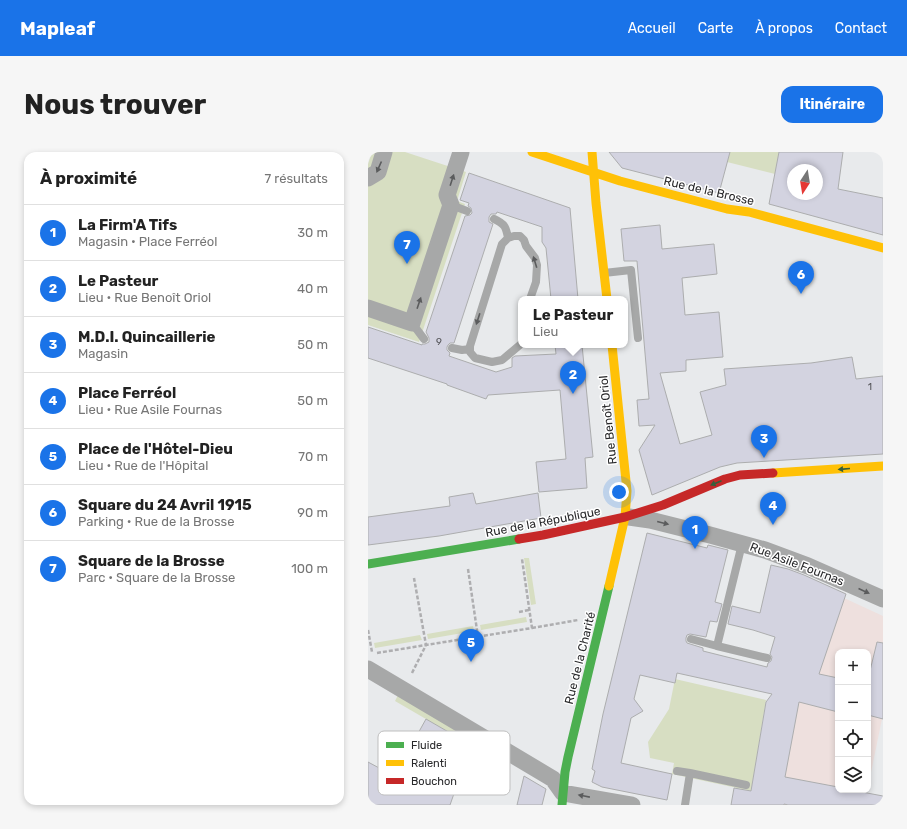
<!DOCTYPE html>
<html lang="fr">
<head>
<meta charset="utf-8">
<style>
  body { margin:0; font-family:Rubik,sans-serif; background:#f6f6f6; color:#222 }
  .controls { position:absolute; right:12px; bottom:12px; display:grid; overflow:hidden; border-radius:8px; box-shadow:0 2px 6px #0003 }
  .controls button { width:36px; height:36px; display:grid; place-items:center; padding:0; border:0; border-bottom:1px solid #e0e0e0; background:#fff; color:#222; font:20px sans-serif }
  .compass { position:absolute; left:419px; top:12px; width:36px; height:36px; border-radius:50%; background:#fff; box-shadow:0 2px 6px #0003; rotate:192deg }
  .you { position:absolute; left:251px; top:340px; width:14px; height:14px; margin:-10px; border:3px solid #fff; border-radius:50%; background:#1a73e8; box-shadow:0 0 0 6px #1a73e833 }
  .badge { display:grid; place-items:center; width:26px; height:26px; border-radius:50%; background:#1a73e8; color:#fff; font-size:13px; font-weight:700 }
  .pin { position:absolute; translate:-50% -33px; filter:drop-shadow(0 1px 2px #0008) }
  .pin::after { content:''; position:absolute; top:21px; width:14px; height:12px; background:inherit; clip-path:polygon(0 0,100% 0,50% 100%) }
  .popup { position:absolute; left:150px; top:144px; width:110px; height:52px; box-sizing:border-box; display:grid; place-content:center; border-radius:8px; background:#fff; filter:drop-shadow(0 1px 3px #0005); font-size:13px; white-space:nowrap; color:#767676 }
  .popup b { font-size:15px; color:#222 }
  .popup::after { content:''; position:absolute; left:50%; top:100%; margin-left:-8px; border:8px solid transparent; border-top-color:#fff }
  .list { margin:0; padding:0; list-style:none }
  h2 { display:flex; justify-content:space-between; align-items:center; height:52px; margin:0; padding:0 16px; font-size:17px }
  h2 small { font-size:13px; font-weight:400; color:#767676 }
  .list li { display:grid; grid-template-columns:26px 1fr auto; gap:12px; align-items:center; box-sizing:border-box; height:56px; padding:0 16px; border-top:1px solid #e0e0e0 }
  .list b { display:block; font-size:15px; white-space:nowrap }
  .list p { margin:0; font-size:13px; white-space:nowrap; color:#767676 }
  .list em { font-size:13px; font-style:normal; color:#767676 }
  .icon { flex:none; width:22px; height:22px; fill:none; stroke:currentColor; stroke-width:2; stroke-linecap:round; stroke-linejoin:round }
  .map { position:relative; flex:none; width:515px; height:653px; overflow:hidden; border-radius:12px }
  header { display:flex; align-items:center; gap:24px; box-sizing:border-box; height:56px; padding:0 20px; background:#1a73e8; color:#fff }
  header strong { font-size:19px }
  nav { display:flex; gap:22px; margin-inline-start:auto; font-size:14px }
  .intro { display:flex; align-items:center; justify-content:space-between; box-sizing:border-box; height:96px; padding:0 24px }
  h1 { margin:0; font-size:28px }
  .button { padding:10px 18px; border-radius:12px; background:#1a73e8; color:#fff; font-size:14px; font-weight:700 }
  main { display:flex; gap:24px; padding:0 24px }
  aside { flex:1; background:#fff; border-radius:12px; box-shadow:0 2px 6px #0003 }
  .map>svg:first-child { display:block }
</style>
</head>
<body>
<header>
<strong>Mapleaf</strong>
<nav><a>Accueil</a><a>Carte</a><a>À propos</a><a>Contact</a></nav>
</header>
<div class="intro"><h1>Nous trouver</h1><a class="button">Itinéraire</a></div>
<main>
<aside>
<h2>À proximité<small>7 résultats</small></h2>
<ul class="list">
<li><span class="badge">1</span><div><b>La Firm'A Tifs</b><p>Magasin · Place Ferréol</p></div><em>30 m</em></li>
<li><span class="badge">2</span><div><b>Le Pasteur</b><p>Lieu · Rue Benoît Oriol</p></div><em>40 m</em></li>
<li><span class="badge">3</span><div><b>M.D.I. Quincaillerie</b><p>Magasin</p></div><em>50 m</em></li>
<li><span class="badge">4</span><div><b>Place Ferréol</b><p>Lieu · Rue Asile Fournas</p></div><em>50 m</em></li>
<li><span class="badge">5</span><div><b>Place de l'Hôtel-Dieu</b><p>Lieu · Rue de l'Hôpital</p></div><em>70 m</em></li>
<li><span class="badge">6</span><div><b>Square du 24 Avril 1915</b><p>Parking · Rue de la Brosse</p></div><em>90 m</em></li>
<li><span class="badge">7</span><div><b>Square de la Brosse</b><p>Parc · Square de la Brosse</p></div><em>100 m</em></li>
</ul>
</aside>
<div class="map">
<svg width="515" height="653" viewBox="0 0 515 653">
  <rect width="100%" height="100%" fill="#e8eaec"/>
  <path fill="#eee0de" d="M476,446L515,464V567H514L500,635V500H470V638H499L496,653H403L422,546L442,550Z"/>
  <path fill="#d7dec2" d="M4,0H37L98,20L89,49L97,52L51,190L0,173V12Z
    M362,0H411L407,22L359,10Z
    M156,406H161L168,452L163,453Z
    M158,465L159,470L113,478L112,473Z
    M105,474L106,479L60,487L59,482Z
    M52,483L54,488L7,496L6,491Z
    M307,527L398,548L383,639L304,622L306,611L282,606L280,590L301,557Z
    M31,541L98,580L94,588L27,549Z"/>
  <path fill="#d3d3e0" stroke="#acadae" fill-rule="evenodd" d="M241,0H362L351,41L254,16Z
    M411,0H475L470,37L515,46V83L401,52ZM425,18H449V42H425Z
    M101,21L202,56L210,147H183L178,96L174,90V75L129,60L128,62H123L121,65V70L125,72L86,191H82L80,193L79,195V198L82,201L81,204L128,220L144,215V206L147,204L188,202L187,193H214L225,305L217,306L219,336L171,340L168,310L198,307L192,238L120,243L118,247L79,233V232L0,206V175L54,193V192H57L61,190V186L58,180L97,64L102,63L104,61L103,56L100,54L101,51L92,48Z
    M292,73L294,97L346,92L349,122L314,126L317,163L351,160L355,205L318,208V219L292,221L312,292L344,283L332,240L358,233L356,217L443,211L484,205L488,227L515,224V302L369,311L352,315L284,343L271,298L287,273L271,274L269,248L281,247L269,109H256L253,77Z
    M105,341L108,352L170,341L173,366L71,384L0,393V365L82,354L81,345Z
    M279,381L339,396L340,393L360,398L347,450L354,452L349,470L342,469L338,485L322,482L319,483L318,486V489L319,491L335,496V499L399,515L400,511L403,509L404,505L402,502L407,485L385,478L360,472L364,454L392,461L403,413L420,417L436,423L478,442L451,522L470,526V560L431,550L417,625L470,635V638H483L515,644V653H420L416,652V653H363L366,636L383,639L398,550L404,542L309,521L307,531L272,523L266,547L275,559L263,566L253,611L304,622L299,648L234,635L224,630L227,619L224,617L235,562Z
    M509,490L515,491V567L500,563V527Z
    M58,567L103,593L82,653H0V610L26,624L31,615L52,626L66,594L48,585Z
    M156,624L178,637L174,653H149Z"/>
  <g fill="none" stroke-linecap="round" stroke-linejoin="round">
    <path stroke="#aeaeb0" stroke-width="2.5" stroke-dasharray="4 2" stroke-linecap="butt" d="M100,417L110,485
      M151,460L161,458
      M164,476L210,468
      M0,478L4,500
      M9,501L58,493L46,426
      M44,521L58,493L164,476L154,407"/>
    <path stroke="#a7a8a8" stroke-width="8" d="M83,53L99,59
      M126,67C137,72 138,75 140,86
      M236,121L263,118L270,186
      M44,171L56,187
      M153,192L134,208L124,210L107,206L102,200V194L134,92L140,86L146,84H152L156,88L158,94L167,106L169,113L168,130L162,147
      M84,196L94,198L102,197
      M323,487L349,494L374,392
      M349,494L399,506
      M309,619L322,621L317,653
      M322,621L378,633"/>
    <path stroke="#a7a8a8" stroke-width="17" d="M0,26L10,20L16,0
      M0,156L44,171L83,53L79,43L93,0
      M261,365L282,368L342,383L397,398L440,414L515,447
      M0,517L180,624L185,627L195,641L264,653"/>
    <path stroke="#4caf50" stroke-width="9" d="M0,412L151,387
      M194,653L197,620L200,605L241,434"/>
    <path stroke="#ffc107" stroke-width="9" d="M164,0L252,29L359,57L381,60L515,96
      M224,0L228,51L239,147
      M405,321L515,314
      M241,434L257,365L259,339L244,193"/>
    <path stroke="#c62828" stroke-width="9" d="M151,387L175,383L257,365L295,353L357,327L372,323L405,321"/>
  </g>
  <defs><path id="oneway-solid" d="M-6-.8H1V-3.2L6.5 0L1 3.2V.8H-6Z"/></defs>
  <g fill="#5b5c5d">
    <use href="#oneway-solid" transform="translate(11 15) rotate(114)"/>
    <use href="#oneway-solid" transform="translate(84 28) rotate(-72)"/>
    <use href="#oneway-solid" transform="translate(167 110) rotate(-107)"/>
    <use href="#oneway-solid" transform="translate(51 151) rotate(-71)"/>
    <use href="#oneway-solid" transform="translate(110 167) rotate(108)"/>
    <use href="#oneway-solid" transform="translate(295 371) rotate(14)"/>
    <use href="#oneway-solid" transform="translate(496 439) rotate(24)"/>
    <use href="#oneway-solid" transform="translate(216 644) rotate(-169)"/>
  </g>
  <g fill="#375f3a">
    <use href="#oneway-solid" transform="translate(476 317) rotate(175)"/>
    <use href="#oneway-solid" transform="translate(348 331) rotate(157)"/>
  </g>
  <g text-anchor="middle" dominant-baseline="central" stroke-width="3" stroke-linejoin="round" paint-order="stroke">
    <g font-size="10" fill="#545458">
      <text x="71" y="190">9</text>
      <text x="502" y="235">1</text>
    </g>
    <g font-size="12" fill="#29292b" stroke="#fff">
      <text transform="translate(341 39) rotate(13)">Rue de la Brosse</text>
      <text transform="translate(240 268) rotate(-96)">Rue Benoît Oriol</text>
      <text transform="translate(175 370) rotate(-11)">Rue de la République</text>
      <text transform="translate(429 412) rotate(21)">Rue Asile Fournas</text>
      <text transform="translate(212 506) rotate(-76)">Rue de la Charité</text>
    </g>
  </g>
  <rect x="10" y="579" width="132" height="64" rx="6" fill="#fff" stroke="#bfbfbf" stroke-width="1"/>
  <rect x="18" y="590" width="18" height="6" fill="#4caf50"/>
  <rect x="18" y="608" width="18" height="6" fill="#ffc107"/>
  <rect x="18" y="626" width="18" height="6" fill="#c62828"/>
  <g font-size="11" fill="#29292b">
    <text x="43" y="597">Fluide</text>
    <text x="43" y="615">Ralenti</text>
    <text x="43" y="633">Bouchon</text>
  </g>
</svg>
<div class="controls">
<button>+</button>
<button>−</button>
<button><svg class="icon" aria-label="locate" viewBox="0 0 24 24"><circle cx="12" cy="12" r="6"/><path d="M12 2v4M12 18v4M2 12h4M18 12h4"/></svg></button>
<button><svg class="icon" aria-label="layers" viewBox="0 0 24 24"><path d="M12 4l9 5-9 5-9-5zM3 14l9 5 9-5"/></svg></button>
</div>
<svg class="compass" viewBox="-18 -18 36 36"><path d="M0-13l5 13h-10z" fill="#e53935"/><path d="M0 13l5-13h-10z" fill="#767676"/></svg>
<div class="you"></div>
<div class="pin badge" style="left:327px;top:397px">1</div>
<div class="pin badge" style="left:205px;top:242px">2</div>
<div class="popup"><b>Le Pasteur</b>Lieu</div>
<div class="pin badge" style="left:396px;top:306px">3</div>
<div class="pin badge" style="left:405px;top:373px">4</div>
<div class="pin badge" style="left:103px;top:510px">5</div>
<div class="pin badge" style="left:433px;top:142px">6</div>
<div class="pin badge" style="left:39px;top:112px">7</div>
</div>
</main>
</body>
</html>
